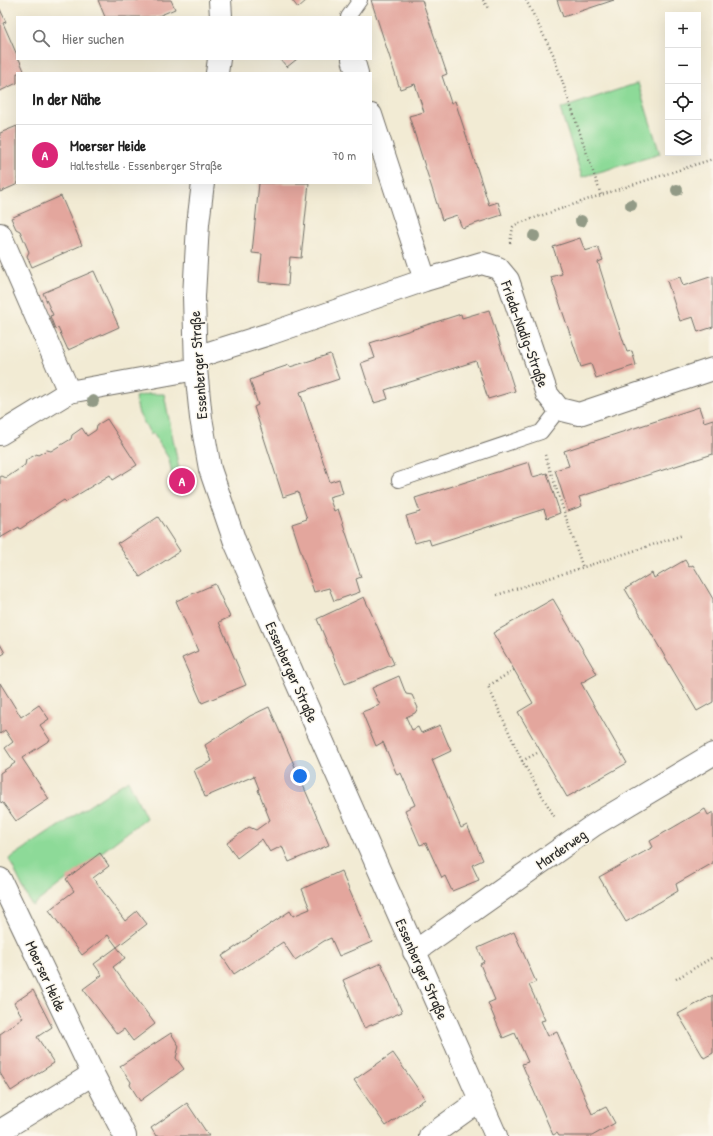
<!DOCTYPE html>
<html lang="de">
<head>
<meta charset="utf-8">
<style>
  body { margin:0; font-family:"Patrick Hand",sans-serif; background:#f6f6f6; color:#222 }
  .controls { position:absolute; right:12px; top:12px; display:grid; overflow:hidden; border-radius:0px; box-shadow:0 4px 16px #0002 }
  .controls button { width:36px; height:36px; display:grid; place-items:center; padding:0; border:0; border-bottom:1px solid #e0e0e0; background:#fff; color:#222; font:20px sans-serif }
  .you { position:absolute; left:300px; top:776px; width:14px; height:14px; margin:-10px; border:3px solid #fff; border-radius:50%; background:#1a73e8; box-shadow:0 0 0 6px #1a73e833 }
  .badge { display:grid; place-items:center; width:26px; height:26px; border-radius:50%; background:#db2777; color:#fff; font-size:13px; font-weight:700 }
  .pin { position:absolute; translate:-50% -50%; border:2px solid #fff; box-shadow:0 1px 4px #0006 }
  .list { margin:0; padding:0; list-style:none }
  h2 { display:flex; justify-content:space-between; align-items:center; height:52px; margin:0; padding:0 16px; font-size:17px }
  h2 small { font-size:13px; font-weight:400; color:#767676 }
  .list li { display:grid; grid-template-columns:26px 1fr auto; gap:12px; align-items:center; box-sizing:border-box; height:60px; padding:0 16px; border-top:1px solid #e0e0e0 }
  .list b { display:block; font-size:15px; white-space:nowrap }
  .list p { margin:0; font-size:13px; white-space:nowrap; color:#767676 }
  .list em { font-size:13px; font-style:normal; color:#767676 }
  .icon { flex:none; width:22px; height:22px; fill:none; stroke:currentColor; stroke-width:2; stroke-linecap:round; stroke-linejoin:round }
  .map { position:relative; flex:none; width:713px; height:1136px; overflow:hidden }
  .search { position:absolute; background:#fff; box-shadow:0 4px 16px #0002; left:16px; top:16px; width:356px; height:44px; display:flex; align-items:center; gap:10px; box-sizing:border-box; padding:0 14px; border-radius:0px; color:#767676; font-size:15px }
  .panel { position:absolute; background:#fff; box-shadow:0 4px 16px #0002; left:16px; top:72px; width:356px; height:112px; border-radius:0px }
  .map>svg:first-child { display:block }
</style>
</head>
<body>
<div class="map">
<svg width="713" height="1136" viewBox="0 0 713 1136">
  <rect width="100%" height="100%" fill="#fbf7ec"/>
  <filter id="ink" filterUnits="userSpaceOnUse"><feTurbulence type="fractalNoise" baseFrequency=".025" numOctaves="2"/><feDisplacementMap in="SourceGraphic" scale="8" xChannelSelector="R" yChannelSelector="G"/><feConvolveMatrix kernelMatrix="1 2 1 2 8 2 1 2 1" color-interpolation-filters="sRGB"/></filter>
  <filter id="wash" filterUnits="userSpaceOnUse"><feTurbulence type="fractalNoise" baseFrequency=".012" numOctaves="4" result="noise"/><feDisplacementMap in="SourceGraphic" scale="16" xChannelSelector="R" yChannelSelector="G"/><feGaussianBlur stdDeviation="0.9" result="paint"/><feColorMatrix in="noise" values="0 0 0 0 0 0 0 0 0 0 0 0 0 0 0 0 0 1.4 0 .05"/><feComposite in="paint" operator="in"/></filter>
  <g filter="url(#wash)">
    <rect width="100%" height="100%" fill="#f2ebd4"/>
    <path fill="#8dda98" stroke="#5c8262" d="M638,83L660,154L582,177L560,109Z
      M148,394H164L183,489L175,490L169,459L153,433L151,435L139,414L135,397Z
      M128,780L146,818L32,906L9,859Z"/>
    <g id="blocks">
      <path fill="#e3a69d" d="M98,0H171L175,9L156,17H105Z
        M292,0H307L298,8Z
        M371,0H422L447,74L442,76L451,103L455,101L489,205L498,202L502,215L462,228L457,215L442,220L409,116L424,112L415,84L400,89Z
        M557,0H614L563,17Z
        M0,9L6,22L3,23L17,55V59H19L25,73H17V83L0,91Z
        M280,59H297L287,67Z
        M17,126V183H20L0,192V133Z
        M259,183H309L301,258L290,257L288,285L259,282L262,254L252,253Z
        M61,196L82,245L32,267L27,256L29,252L20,231L16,229L11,218Z
        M580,238L585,251L598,247L603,260L598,262L612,307L627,352L632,351L636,365L596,378L591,364L581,367L551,277L562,274L553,247Z
        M94,271L119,327L68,350L58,328L55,329L50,316L53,315L43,293Z
        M713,276V327L698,332L693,317L680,321L667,281L680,277L683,286Z
        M489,310L515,391L488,399L476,361L385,390L388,399L374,403L361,363L375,358L370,343L461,314L462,318Z
        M330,354L339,379L300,392L330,482L339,479L343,493L329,497L334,511L338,509L361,577L356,579L360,592L334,601L329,588L314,592L292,524L307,519L298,492L283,497L254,407L258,405L250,380L263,375L262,374L289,365L290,367L303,363Z
        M699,407L704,422L713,419V454L579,497L582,506L568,511L555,470L569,466L564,451Z
        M107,419L137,465L113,480L110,475L66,502L64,500L20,529L19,527L0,538V477L2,476L6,478L25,465L26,460L37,454L38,455L47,450L51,451L71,439L72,435L82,428L87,436L96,430L97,425Z
        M529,462L533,477L547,473L560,513L547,518L544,509L431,545L429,539L415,543L406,516L420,512L415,498Z
        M158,517L180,551L140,577L117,543L119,542V543Z
        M685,560L689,567L693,565L713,599V702L697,711L625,589L652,573L654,578Z
        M215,584L230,617L219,622L246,685L202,703L182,658L198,651L176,601Z
        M364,597L394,664L345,684L317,619Z
        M553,599L597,674L581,683L627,763L567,797L518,712L533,703L493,633Z
        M0,644L5,653L0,656Z
        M399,676L406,694L412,695L418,708L415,713L406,717L412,730L418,727L421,733L440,725L451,751L432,760L461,828L467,825L483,860L472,865L479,880L452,891L445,876L442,878L426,843L420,845L405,810L415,805L401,773L397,775L383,742L376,746L362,712L380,705L372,688Z
        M0,683L21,717L39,705L49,719L40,725L50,740L22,758L49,799L16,821L3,803L0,802V773L15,763L5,748L13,742L5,730L0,734Z
        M269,707L329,845L289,862L282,846L270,852L262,839L237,858L227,843L249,827L256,830L270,820L258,790L259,789L254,776L205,797L194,770L212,761L205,745L250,716Z
        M705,809L708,815L713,812V863L676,884L678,891L626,922L599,877L653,847L650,841Z
        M100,853L109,866L93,878L125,921L137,911L147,924L117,947L108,935L82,955L49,910L74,891L66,879Z
        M341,871L372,942L339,956L331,938L324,941L295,960L283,942L234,974L222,956L290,911L293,916L310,909L302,889Z
        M514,932L536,982L529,985L545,1020L541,1021L548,1036L557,1032L592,1114L606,1107L615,1123L592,1136H559L557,1133L553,1135L522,1064L528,1062L515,1033L503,1038L488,1003L495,1000L480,964L484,962L478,948Z
        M117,947L125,958L113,967L155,1024L133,1041L124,1029L117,1034L83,989L102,975L94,964Z
        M381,963L402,1012L364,1028L343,980Z
        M33,990L52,1027L37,1037L54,1063L11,1091L0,1073V1034L23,1018L14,1003Z
        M713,995V1053L704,1058L678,1014Z
        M171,1033L179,1046L176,1058L184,1069L140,1101L130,1085L131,1082L120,1066Z
        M393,1053L425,1099L386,1126L354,1080Z
        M187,1103L209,1136H156L151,1128Z"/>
    </g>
  </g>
  <g filter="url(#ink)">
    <use href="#blocks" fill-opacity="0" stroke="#716e66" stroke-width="1"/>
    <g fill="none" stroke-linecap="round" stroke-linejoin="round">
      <defs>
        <path id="service" d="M348,17L360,0
          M399,480L541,432L559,409"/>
        <path id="minor" d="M353,59L357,73
          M371,115L425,280
          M0,234L69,392
          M196,357L269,334L425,280L482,263L498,268L508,280L547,394L559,409L579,414L713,369
          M0,434L69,392L196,369
          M0,879L93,1074L125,1136
          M414,952L594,825L713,754
          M0,1131L93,1074
          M430,1136L480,1100"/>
        <path id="tertiary" d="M220,0L221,17
          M217,73L219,59
          M203,183L198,224L194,297L196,369L201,418L210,469L235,542L496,1136"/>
      </defs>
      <use href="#service" stroke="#716e66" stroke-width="16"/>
      <use href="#minor" stroke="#716e66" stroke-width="24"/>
      <use href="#tertiary" stroke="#716e66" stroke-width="24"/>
      <path stroke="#716e66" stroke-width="2.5" stroke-dasharray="1 3" stroke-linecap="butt" d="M483,0L489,10
        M526,0L553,54L601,195
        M510,243L513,227L517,224L601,195L713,159
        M545,455L583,568
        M497,595L683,535
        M514,670L488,686L522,761L555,818
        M522,761L539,752
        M676,979L713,957"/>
      <use href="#service" stroke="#fff" stroke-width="14"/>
      <use href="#minor" stroke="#fff" stroke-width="22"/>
      <use href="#tertiary" stroke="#fff" stroke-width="22"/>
    </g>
    <g fill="#929a86">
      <circle cx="677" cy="190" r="6"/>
      <circle cx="631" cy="205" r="6"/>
      <circle cx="581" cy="221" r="6"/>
      <circle cx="534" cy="236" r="6"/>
      <circle cx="93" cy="401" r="6"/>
    </g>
  </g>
  <g text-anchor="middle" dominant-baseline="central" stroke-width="3" stroke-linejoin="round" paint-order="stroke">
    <g font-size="15" fill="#2b2b2b" stroke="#fbf7ec">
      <text transform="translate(525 334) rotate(70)">Frieda-Nadig-Straße</text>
      <text transform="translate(198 365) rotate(-94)">Essenberger Straße</text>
      <text transform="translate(292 672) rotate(66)">Essenberger Straße</text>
      <text transform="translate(561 849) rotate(-35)">Marderweg</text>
      <text transform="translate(422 969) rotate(66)">Essenberger Straße</text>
      <text transform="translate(46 976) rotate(65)">Moerser Heide</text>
    </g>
  </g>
</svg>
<div class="controls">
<button>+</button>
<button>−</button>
<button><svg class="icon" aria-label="locate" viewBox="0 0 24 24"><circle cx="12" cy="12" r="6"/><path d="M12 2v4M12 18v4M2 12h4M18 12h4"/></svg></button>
<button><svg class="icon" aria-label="layers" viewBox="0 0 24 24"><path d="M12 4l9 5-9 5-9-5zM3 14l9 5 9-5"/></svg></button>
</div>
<div class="you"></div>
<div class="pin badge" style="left:182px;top:481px">A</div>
<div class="search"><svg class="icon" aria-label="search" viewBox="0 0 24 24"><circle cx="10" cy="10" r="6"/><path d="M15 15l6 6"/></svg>Hier suchen</div>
<section class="panel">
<h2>In der Nähe<small></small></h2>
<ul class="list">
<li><span class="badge">A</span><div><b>Moerser Heide</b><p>Haltestelle · Essenberger Straße</p></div><em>70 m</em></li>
</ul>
</section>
</div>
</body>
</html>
